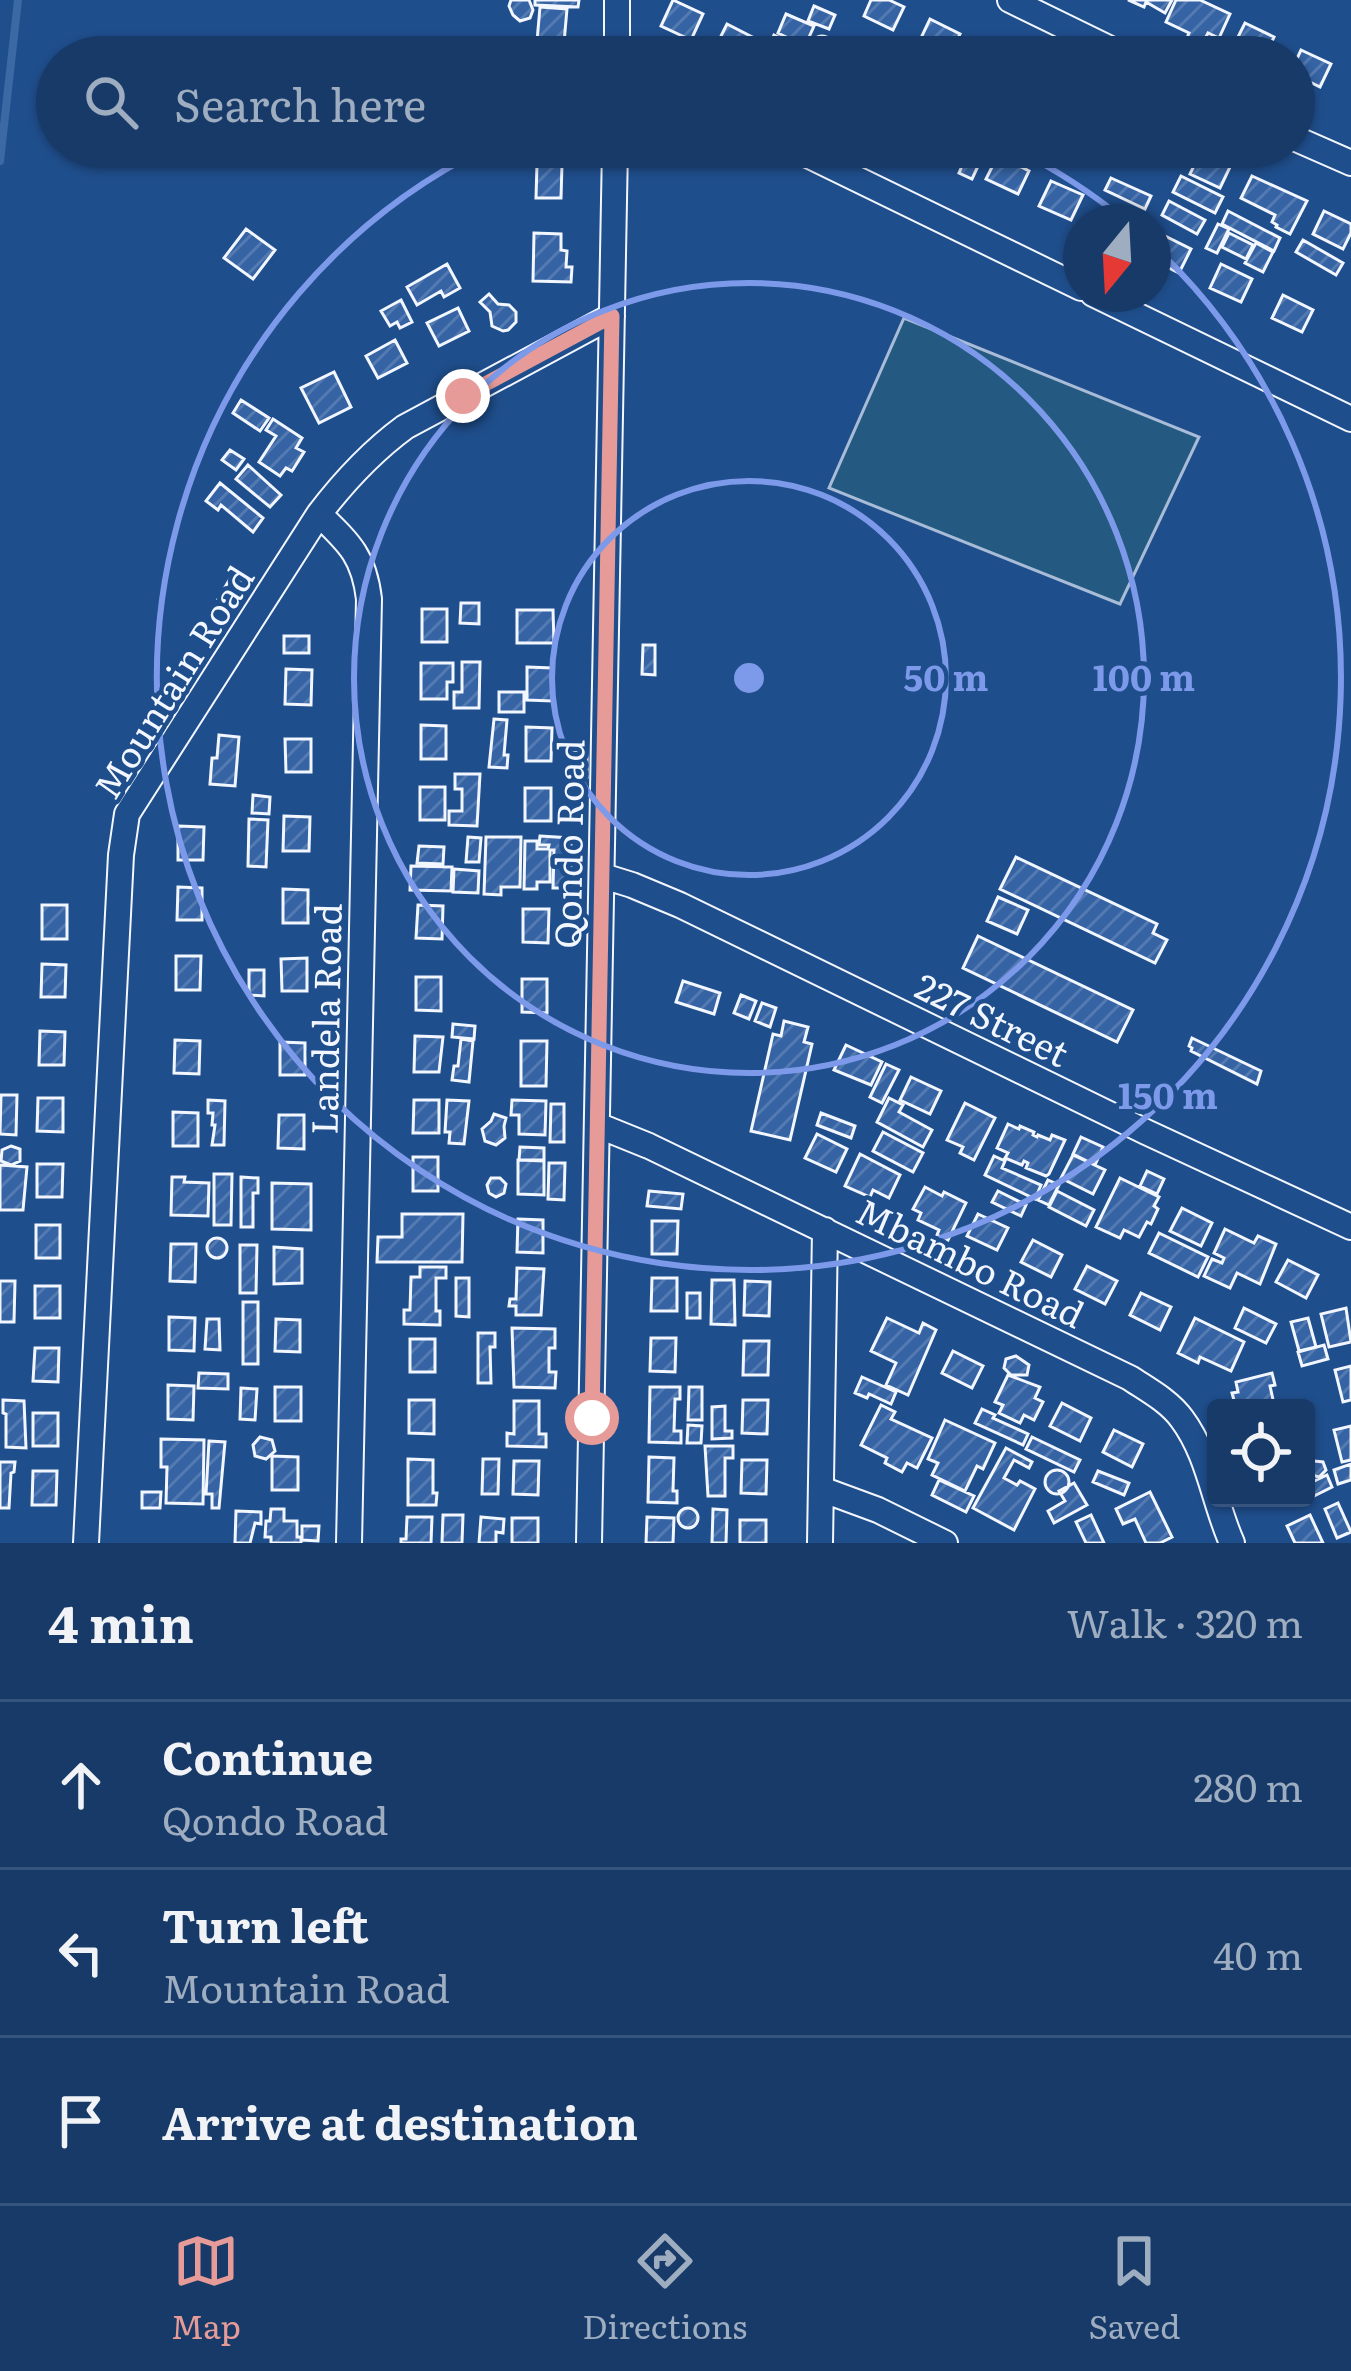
<!DOCTYPE html>
<html lang="en">
<head>
<meta charset="utf-8">
<style>
  body { margin:0; font-family:Literata,serif; background:#20416f; color:#f1f3f6 }
  .controls { position:absolute; right:36px; bottom:36px; display:grid; overflow:hidden; border-radius:12px; box-shadow:0 3px 9px #0004 }
  .controls button { width:108px; height:108px; display:grid; place-items:center; padding:0; border:0; border-bottom:3px solid #36547d; background:#173a69; color:#f1f3f6; font:60px sans-serif }
  .compass { position:absolute; left:1063px; top:204px; width:108px; height:108px; border-radius:50%; background:#173a69; box-shadow:0 3px 9px #0004; rotate:198deg }
  .stop { position:absolute; width:36px; height:36px; margin:-27px; border:9px solid #e69b98; border-radius:50%; background:#fff }
  .stop.end { background:#e69b98; border-color:#fff; box-shadow:0 3px 12px #0008 }
  .list { margin:0; padding:0; list-style:none }
  h2 { display:flex; justify-content:space-between; align-items:center; height:156px; margin:0; padding:0 48px; font-size:51px }
  h2 small { font-size:39px; font-weight:400; color:#9eadc0 }
  .list li { display:grid; grid-template-columns:78px 1fr auto; gap:36px; align-items:center; box-sizing:border-box; height:168px; padding:0 48px; border-top:3px solid #36547d }
  .list b { display:block; font-size:45px; white-space:nowrap }
  .list p { margin:0; font-size:39px; white-space:nowrap; color:#9eadc0 }
  .list em { font-size:39px; font-style:normal; color:#9eadc0 }
  .icon { flex:none; width:66px; height:66px; fill:none; stroke:currentColor; stroke-width:2; stroke-linecap:round; stroke-linejoin:round }
  .map { position:relative; flex:none; width:1351px; height:1543px; overflow:hidden }
  .search { position:absolute; background:#173a69; box-shadow:0 3px 9px #0004; left:36px; right:36px; top:36px; height:132px; display:flex; align-items:center; gap:30px; box-sizing:border-box; padding:0 42px; border-radius:66px; color:#9eadc0; font-size:45px }
  .sheet { height:660px; background:#173a69 }
  nav { display:flex; justify-content:space-around; align-items:center; box-sizing:border-box; height:168px; border-top:3px solid #36547d; background:#173a69; font-size:33px; color:#9eadc0 }
  nav a { display:grid; justify-items:center; gap:6px }
  nav .on { color:#e69b98 }
  .map>svg:first-child { display:block }
</style>
</head>
<body>
<div class="map">
<svg width="1351" height="1543" viewBox="0 0 1351 1543">
  <defs>
    <pattern id="building-hatch" width="6" height="6" patternUnits="userSpaceOnUse" patternTransform="scale(3)"><rect width="6" height="6" fill="#3563a3"/><path d="M-1 1l2-2M0 6l6-6M5 7l2-2" fill="none" stroke="#537ab1"/></pattern>
  </defs>
  <rect width="100%" height="100%" fill="#1f4e8c"/>
  <path fill="#245a82" stroke="#a8bbd7" stroke-width="3" d="M904,318L1199,437L1120,604L829,488Z"/>
  <g fill="none" stroke-linecap="round" stroke-linejoin="round">
    <path stroke="#3b69a3" stroke-width="8" d="M0,161L18,0"/>
  </g>
  <path fill="url(#building-hatch)" stroke="#f2f6ff" stroke-width="3" d="M511,0H529L533,10L530,18L520,21L513,15L509,6Z
    M535,0H579L578,7L535,5Z
    M673,0L703,14L691,40L661,26Z
    M871,0H889L904,7L893,30L864,16Z
    M1128,0H1172L1165,13L1146,2L1144,7Z
    M1176,0H1200L1230,14L1219,38L1208,33L1202,45L1187,38L1189,33L1166,22Z
    M814,6L835,15L829,29L808,21Z
    M540,7L567,9L564,43L537,41Z
    M786,14L814,26L805,46L778,33Z
    M930,19L960,34L949,57L919,42Z
    M1245,23L1274,37L1265,57H1258L1234,45Z
    M727,24L758,40L750,57H734L715,48Z
    M774,35L785,40L777,57H764Z
    M811 47a11 11 0 1 1 22 0a11 11 0 1 1-22 0Z
    M1301,50L1331,64L1320,87L1294,74V65Z
    M1096 156a9 9 0 1 1 18 0a9 9 0 1 1-18 0Z
    M936,147H973L969,156L980,162L972,179L959,173L962,166L933,153Z
    M1009,147H1049L1052,149L1044,164Z
    M1136,147H1172L1165,161Z
    M1201,151L1231,165L1220,188L1190,174Z
    M998,155L1029,171L1018,194L986,179Z
    M537,164H562L561,198H536Z
    M1181,176L1223,197L1215,213L1173,192Z
    M1252,176L1307,201L1290,234L1276,227L1277,225L1272,222L1275,215L1241,198Z
    M1111,178L1151,196L1145,209L1105,190Z
    M1051,181L1083,195L1071,220L1039,206Z
    M1169,201L1205,220L1197,234L1162,215Z
    M1106,207L1136,222H1099Z
    M1228,211L1280,238L1274,251L1222,224Z
    M1324,211L1351,224V233L1343,249L1313,234Z
    M1218,224L1229,229L1217,253L1206,248Z
    M246,229L275,250L253,279L224,258Z
    M534,233L561,234V250L567,251L566,267H572L571,282L533,281Z
    M1159,233L1191,249L1179,273L1153,260V246Z
    M1229,233L1253,245L1246,259L1222,247Z
    M1303,240L1343,263L1336,275L1296,252Z
    M1256,243L1273,252L1263,272L1245,263Z
    M447,264L460,288L444,297L441,291L417,305L407,287Z
    M1221,264L1252,279L1241,302L1210,288Z
    M489,294L498,304L509,305L516,312V322L508,330L503,331L492,326L490,312L480,302Z
    M1283,295L1313,310L1302,332L1272,318Z
    M401,300L412,322L400,328L397,322L390,326L381,311Z
    M458,308L469,331L439,346L427,323Z
    M395,340L407,363L378,378L366,356Z
    M334,372L351,407L319,423L301,388Z
    M241,400L269,418L260,431L233,413Z
    M273,419L302,438L296,448L304,452L292,471L286,468L280,476L259,462L276,436L266,430Z
    M230,450L244,459L236,470L222,460Z
    M248,465L281,495L270,507L236,479Z
    M220,483L263,518L253,532L221,505L218,510L206,501Z
    M231,577L240,582L227,604L218,599Z
    M461,603H479V624L460,623Z
    M422,609H447V642H422Z
    M517,610H553L554,643H517Z
    M284,636H309V653H284Z
    M643,645H655V675L642,674Z
    M462,662H480L479,708H454V692H462Z
    M421,663H453V682H447V699H421Z
    M527,667L552,668V701L527,700Z
    M286,669L312,670L311,705L285,704Z
    M499,692H524V712H499Z
    M494,719L507,720L504,755H508L507,768L489,767Z
    M421,725L446,726V759H421Z
    M526,727L552,728L551,761H526Z
    M219,735L239,737L235,786L210,784L212,758H217Z
    M285,739H311V772H286Z
    M574,751L587,752V777H574Z
    M455,774H480L477,826L449,825V811H462V789H455Z
    M420,787H445V820H420Z
    M525,788H551V821H525Z
    M253,795L270,797L269,814L252,813Z
    M284,816L310,817L309,851H283Z
    M249,819L268,820L266,867L248,866Z
    M178,826L204,827L203,860H178Z
    M540,836L571,838V888H553L554,850H550V882H537V889H524L525,841H537V849H548L549,845H539Z
    M468,837L481,838L479,862H466Z
    M486,837H521L520,887H501V895L484,894Z
    M419,846L444,847L443,864L417,863Z
    M1016,857L1157,924L1153,933L1167,940L1155,963L1000,889Z
    M411,866L452,867L451,891L410,890Z
    M454,869L479,871L478,893L453,892Z
    M178,887L202,888V920H177Z
    M283,889L308,890V923H283Z
    M998,897L1028,910L1017,934L987,921Z
    M42,905H67V939H42Z
    M418,905L443,906L442,939L416,938Z
    M523,909H549L548,943L523,942Z
    M978,936L1133,1010L1117,1042L963,968Z
    M176,956H201L200,990H176Z
    M307,958V991H282L281,959Z
    M42,964L66,965L65,997H41Z
    M249,970H264V996L249,995Z
    M416,977H441V1011L416,1010Z
    M522,979H547V1013L522,1012Z
    M683,981L720,993L714,1014L676,1002Z
    M741,995L756,1001L749,1019L734,1013Z
    M762,1003L776,1008L770,1027L755,1021Z
    M784,1021L808,1027L804,1042L812,1044L790,1140L751,1131L773,1034L781,1036Z
    M453,1024L475,1026L474,1039L452,1037Z
    M40,1031L65,1032L64,1065H39Z
    M415,1036L443,1037L439,1072H414Z
    M1192,1038L1261,1071L1257,1084L1191,1051L1192,1048L1189,1046Z
    M461,1039L473,1041L469,1082L452,1080L454,1066H458Z
    M175,1040L200,1041L199,1074L174,1073Z
    M521,1041H547L546,1086H521Z
    M280,1042L305,1043V1075H280Z
    M846,1045L882,1062L871,1085L834,1070Z
    M886,1064L899,1070L882,1103L870,1097Z
    M911,1077L941,1091L930,1114L900,1100Z
    M1,1095H17L16,1135L0,1134Z
    M38,1098H63V1132L37,1131Z
    M889,1098L903,1105L899,1112L932,1130L923,1147L877,1122Z
    M208,1100L225,1101L224,1145H212L215,1125H212L213,1113H208Z
    M414,1100H439V1133H413Z
    M447,1100L469,1101L464,1144L449,1143L450,1132H445Z
    M512,1100L546,1101L545,1135L519,1134V1115H511Z
    M965,1103L995,1118L974,1160L960,1153L963,1147L947,1140Z
    M551,1104H564V1142H550Z
    M173,1112L198,1113V1146H173Z
    M821,1113L855,1126L851,1138L817,1125Z
    M494,1114L506,1118L504,1126L505,1138L496,1145L485,1141L482,1129L491,1121Z
    M279,1115H304V1149L278,1148Z
    M1008,1124L1019,1129L1020,1126L1034,1132L1033,1135L1037,1137L1038,1135L1050,1140L1052,1135L1065,1140L1049,1174L1046,1176L1026,1168L1028,1163L1024,1161L1022,1165L1005,1158L1008,1153L997,1148Z
    M883,1132L923,1153L913,1172L873,1151Z
    M817,1134L847,1149L836,1172L805,1158Z
    M1081,1137L1103,1147L1095,1165L1073,1154Z
    M11,1146L20,1149V1161L11,1165L1,1161L2,1150Z
    M520,1147L544,1148V1160H519Z
    M860,1154L900,1175L889,1198L873,1190L870,1197L845,1186Z
    M1073,1155L1105,1170L1093,1194L1061,1178Z
    M994,1156L1005,1161L1002,1168L1041,1185L1035,1199L985,1175Z
    M413,1157H438V1191H413Z
    M518,1160L544,1161V1195L518,1194Z
    M549,1163H565L564,1200L548,1199Z
    M37,1164H63L62,1197H37Z
    M0,1165L27,1167L23,1210H0Z
    M1147,1171L1164,1179L1157,1194L1140,1186Z
    M214,1174H232L231,1225H214Z
    M172,1177H185L184,1182L209,1183L208,1216L171,1215Z
    M241,1177L258,1178V1193H253V1227H241Z
    M491,1178H500L506,1184L504,1193L496,1197L489,1193L487,1185Z
    M1120,1178L1159,1197L1154,1206L1158,1209L1151,1224L1147,1222L1139,1237L1124,1230L1120,1238L1096,1227Z
    M1048,1180L1059,1185L1049,1205L1038,1200Z
    M272,1183L311,1184V1230L272,1229Z
    M925,1187L942,1196L944,1192L966,1203L948,1240L937,1235L939,1230L918,1220L921,1213L913,1209Z
    M649,1191L683,1194L681,1209L647,1206Z
    M998,1191L1026,1205L1021,1216L992,1202Z
    M1057,1191L1094,1210L1086,1226L1049,1207Z
    M1182,1208L1212,1223L1201,1246L1170,1231Z
    M402,1214H463L462,1262H377L378,1237H402Z
    M978,1214L1008,1228L997,1250L967,1236Z
    M518,1219L543,1220V1253L517,1252Z
    M652,1221H678L677,1254H652Z
    M36,1225H60V1258H36Z
    M1225,1229L1254,1243L1258,1236L1276,1244L1260,1284L1237,1273L1230,1288L1204,1276L1212,1259L1222,1263L1224,1258L1214,1253Z
    M1159,1233L1208,1257L1198,1277L1149,1253Z
    M207 1248a10 10 0 1 1 20 0a10 10 0 1 1-20 0Z
    M1033,1240L1062,1255L1051,1277L1021,1262Z
    M171,1244H196L195,1282L170,1281Z
    M240,1245H257L256,1293H240Z
    M274,1247L302,1249V1283L274,1284Z
    M1288,1260L1318,1275L1306,1298L1276,1282Z
    M1087,1266L1117,1281L1105,1304L1075,1289Z
    M420,1267H446V1278H436V1311H440V1325L404,1324V1310H410L411,1277H420Z
    M517,1268L544,1269L541,1315H516V1306H509L510,1299H516Z
    M456,1278H469V1317L456,1316Z
    M652,1278H677V1311H651Z
    M712,1280H734L735,1325L711,1324Z
    M0,1281H15L14,1322H0Z
    M745,1281L770,1282L769,1316L744,1315Z
    M35,1286H60V1318H35Z
    M687,1293H700V1318H687Z
    M1141,1293L1171,1307L1160,1330L1130,1315Z
    M243,1302H258V1364H243Z
    M1244,1308L1276,1324L1266,1343L1235,1328Z
    M1346,1308L1351,1342L1329,1347L1321,1314Z
    M169,1317L195,1318L194,1351L169,1350Z
    M887,1318L919,1333L923,1323L936,1330L908,1395L886,1385L896,1363L871,1351Z
    M1195,1318L1244,1342L1231,1371L1200,1357L1198,1363L1178,1353Z
    M1308,1318L1316,1347L1299,1351L1291,1322Z
    M207,1319H219L220,1350L205,1349Z
    M276,1319L300,1320V1352L275,1351Z
    M512,1328L555,1329V1348H549V1372H556L555,1388L514,1387Z
    M478,1333H495V1347H490L491,1383H478Z
    M651,1338H676L675,1372L650,1371Z
    M410,1339H435V1372H410Z
    M744,1341H769L768,1375H743Z
    M1324,1345L1328,1359L1302,1366L1298,1352Z
    M35,1348H59L58,1382L33,1381Z
    M953,1351L983,1366L972,1388L942,1373Z
    M1016,1356L1029,1365L1027,1375H1011L1004,1368L1006,1359Z
    M1351,1366V1400L1343,1402L1335,1370Z
    M199,1373L228,1374V1389L198,1388Z
    M1272,1373L1275,1385L1270,1386L1274,1404L1279,1403L1280,1408H1236L1232,1393L1238,1392L1236,1382Z
    M1008,1375L1040,1387L1035,1398L1043,1402L1034,1420L1024,1415L1020,1423L999,1413L1003,1405L995,1402Z
    M862,1377L896,1392L891,1404L869,1394L867,1398L855,1393Z
    M168,1385L194,1386L193,1420L168,1419Z
    M275,1387H301V1421H275Z
    M650,1387H680V1399H675L674,1431H681V1443L649,1442Z
    M689,1387H702V1420H688Z
    M241,1388L257,1389L255,1420L240,1419Z
    M3,1400L24,1401L26,1448L6,1447V1414L3,1413Z
    M409,1400H434V1434L409,1433Z
    M743,1400H768L767,1434L742,1433Z
    M514,1401H539V1434H546V1447L507,1446V1433L514,1434Z
    M1062,1403L1091,1418L1080,1441L1050,1426Z
    M881,1405L895,1412L891,1419L932,1438L917,1468L907,1463L902,1472L885,1463L887,1458L861,1445Z
    M725,1406V1431H732V1438L712,1439V1407Z
    M982,1409L995,1415L993,1418L1028,1434L1023,1445L975,1423Z
    M33,1413H58V1446H33Z
    M945,1420L995,1443L983,1469L977,1466L965,1491L932,1475L938,1463L928,1459Z
    M688,1425L702,1426L701,1443H687Z
    M1351,1426V1460L1342,1462L1334,1430Z
    M1114,1430L1143,1444L1132,1467L1103,1452Z
    M260,1437L272,1440L275,1451L266,1459L255,1456L253,1445Z
    M1032,1437L1080,1460L1074,1472L1026,1449Z
    M161,1439L204,1440L203,1504L166,1503L167,1467H161Z
    M209,1441L225,1442L219,1508H212V1494H206Z
    M705,1446H733V1458H725V1496H708Z
    M1006,1448L1032,1462L1029,1468L1014,1460L1004,1478L1017,1485L1020,1481L1035,1489L1014,1530L973,1508Z
    M272,1456L298,1457V1490H272Z
    M649,1457L674,1458L673,1491H677V1503L648,1502Z
    M408,1459L433,1460V1493H437L436,1505H408Z
    M483,1459H499L498,1494H482Z
    M742,1460H767L766,1494L741,1493Z
    M514,1461H539L538,1495L513,1494Z
    M1314,1461L1323,1462L1326,1470L1319,1477L1312,1475L1306,1477V1469Z
    M0,1462H15L14,1472L11,1473L9,1508H0Z
    M1351,1464V1480L1338,1484L1334,1470Z
    M1045 1482a12 12 0 1 1 24 0a12 12 0 1 1-24 0Z
    M33,1471H57L56,1505H32Z
    M1098,1471L1129,1483L1124,1495L1093,1482Z
    M1327,1475L1332,1487L1312,1497L1306,1485Z
    M939,1480L974,1496L966,1512L932,1495Z
    M1074,1483L1087,1505L1054,1523L1048,1511L1065,1501L1059,1491Z
    M142,1492H161L160,1508H142Z
    M1150,1492L1172,1537L1160,1543H1146L1135,1519L1123,1524L1116,1509Z
    M1338,1503L1351,1532L1337,1538L1325,1509Z
    M678 1518a10 10 0 1 1 20 0a10 10 0 1 1-20 0Z
    M271,1509H284V1521H297V1537H301V1543H271V1537H265L266,1521H270Z
    M713,1509L727,1510L726,1543H712Z
    M236,1511L261,1512V1524L255,1523L250,1543H235Z
    M443,1515H463L462,1543H442Z
    M1091,1515L1104,1543H1086L1076,1522Z
    M1310,1515L1323,1543H1295L1287,1526Z
    M407,1517H432L431,1543H401V1539H406Z
    M481,1517L504,1519L503,1533L496,1532V1543H479Z
    M647,1517L674,1518L673,1543H646Z
    M512,1518H538V1543H512Z
    M740,1520H766V1543H740Z
    M302,1526H319L318,1541L302,1540Z"/>
  <g fill="none" stroke-linecap="round" stroke-linejoin="round">
    <defs>
      <path id="street" d="M1010,0L1127,57
        M617,57V0
        M1294,138L1351,163
        M791,147L1081,288
        M1093,294L1351,419
        M319,514C349,543 364,556 369,599L349,1543
        M603,876L632,885L680,905L1146,1132L1351,1227
        M597,1125L649,1146L1130,1378C1148,1390 1169,1401 1182,1419C1209,1455 1214,1503 1232,1543
        M821,1489L878,1510L945,1543
        M86,1543L121,855L127,814L319,514C345,480 371,452 405,427L612,316
        M589,1543L615,147
        M820,1543L825,1230"/>
    </defs>
    <use href="#street" stroke="#f2f6ff" stroke-width="28"/>
    <use href="#street" stroke="#1f4e8c" stroke-width="24"/>
  </g>
  <g fill="none" stroke-linecap="round" stroke-linejoin="round">
    <path stroke="#e69b98" stroke-width="15" d="M463,396L612,316L592,1418"/>
  </g>
  <g fill="none" stroke="#7d9aea" stroke-width="6">
    <circle cx="749" cy="678" r="197"/>
    <circle cx="749" cy="678" r="395"/>
    <path d="M1013 148A592 592 0 0 1 1126 221M1157 249A592 592 0 1 1 485 148"/>
  </g>
  <g text-anchor="middle" dominant-baseline="central" stroke-width="9" stroke-linejoin="round" paint-order="stroke">
    <g font-size="36" fill="#f2f6ff" stroke="#1f4e8c">
      <text transform="translate(172 681) rotate(-58)">Mountain Road</text>
      <text transform="translate(567 844) rotate(-89)">Qondo Road</text>
      <text transform="translate(993 1018) rotate(26)">227 Street</text>
      <text transform="translate(324 1019) rotate(-89)">Landela Road</text>
      <text transform="translate(971 1261) rotate(26)">Mbambo Road</text>
    </g>
  </g>
  <circle cx="749" cy="678" r="18" fill="#7d9aea" stroke="#1f4e8c" stroke-width="6"/>
  <g font-size="36" text-anchor="middle" font-weight="bold" fill="#7d9aea" stroke="#1f4e8c" stroke-width="9" stroke-linejoin="round" paint-order="stroke">
    <text x="946" y="691">50 m</text>
    <text x="1144" y="691">100 m</text>
    <text x="1168" y="1109">150 m</text>
  </g>
</svg>
<div class="controls">
<button><svg class="icon" aria-label="locate" viewBox="0 0 24 24"><circle cx="12" cy="12" r="6"/><path d="M12 2v4M12 18v4M2 12h4M18 12h4"/></svg></button>
</div>
<svg class="compass" viewBox="-18 -18 36 36"><path d="M0-13l5 13h-10z" fill="#e53935"/><path d="M0 13l5-13h-10z" fill="#9eadc0"/></svg>
<div class="stop" style="left:592px;top:1418px"></div>
<div class="stop end" style="left:463px;top:396px"></div>
<div class="search"><svg class="icon" aria-label="search" viewBox="0 0 24 24"><circle cx="10" cy="10" r="6"/><path d="M15 15l6 6"/></svg>Search here</div>
</div>
<section class="sheet">
<h2>4 min<small>Walk · 320 m</small></h2>
<ul class="list">
<li><svg class="icon" aria-label="ahead" viewBox="0 0 24 24"><path d="M12 20V5M6 11l6-6 6 6"/></svg><div><b>Continue</b><p>Qondo Road</p></div><em>280 m</em></li>
<li><svg class="icon" aria-label="left" viewBox="0 0 24 24"><path d="M17 20v-9H6M10 6l-5 5 5 5"/></svg><div><b>Turn left</b><p>Mountain Road</p></div><em>40 m</em></li>
<li><svg class="icon" aria-label="arrive" viewBox="0 0 24 24"><path d="M6 21V4h12l-3 4 3 4H6"/></svg><div><b>Arrive at destination</b></div></li>
</ul>
</section>
<nav>
<a class="on"><svg class="icon" aria-label="map" viewBox="0 0 24 24"><path d="M3 6l6-2 6 2 6-2v14l-6 2-6-2-6 2zM9 4v14M15 6v14"/></svg>Map</a>
<a><svg class="icon" aria-label="directions" viewBox="0 0 24 24"><path d="M12 3l9 9-9 9-9-9zM9 14v-3h6M13 9l2 2-2 2"/></svg>Directions</a>
<a><svg class="icon" aria-label="saved" viewBox="0 0 24 24"><path d="M7 4h10v16l-5-4-5 4z"/></svg>Saved</a>
</nav>
</body>
</html>
